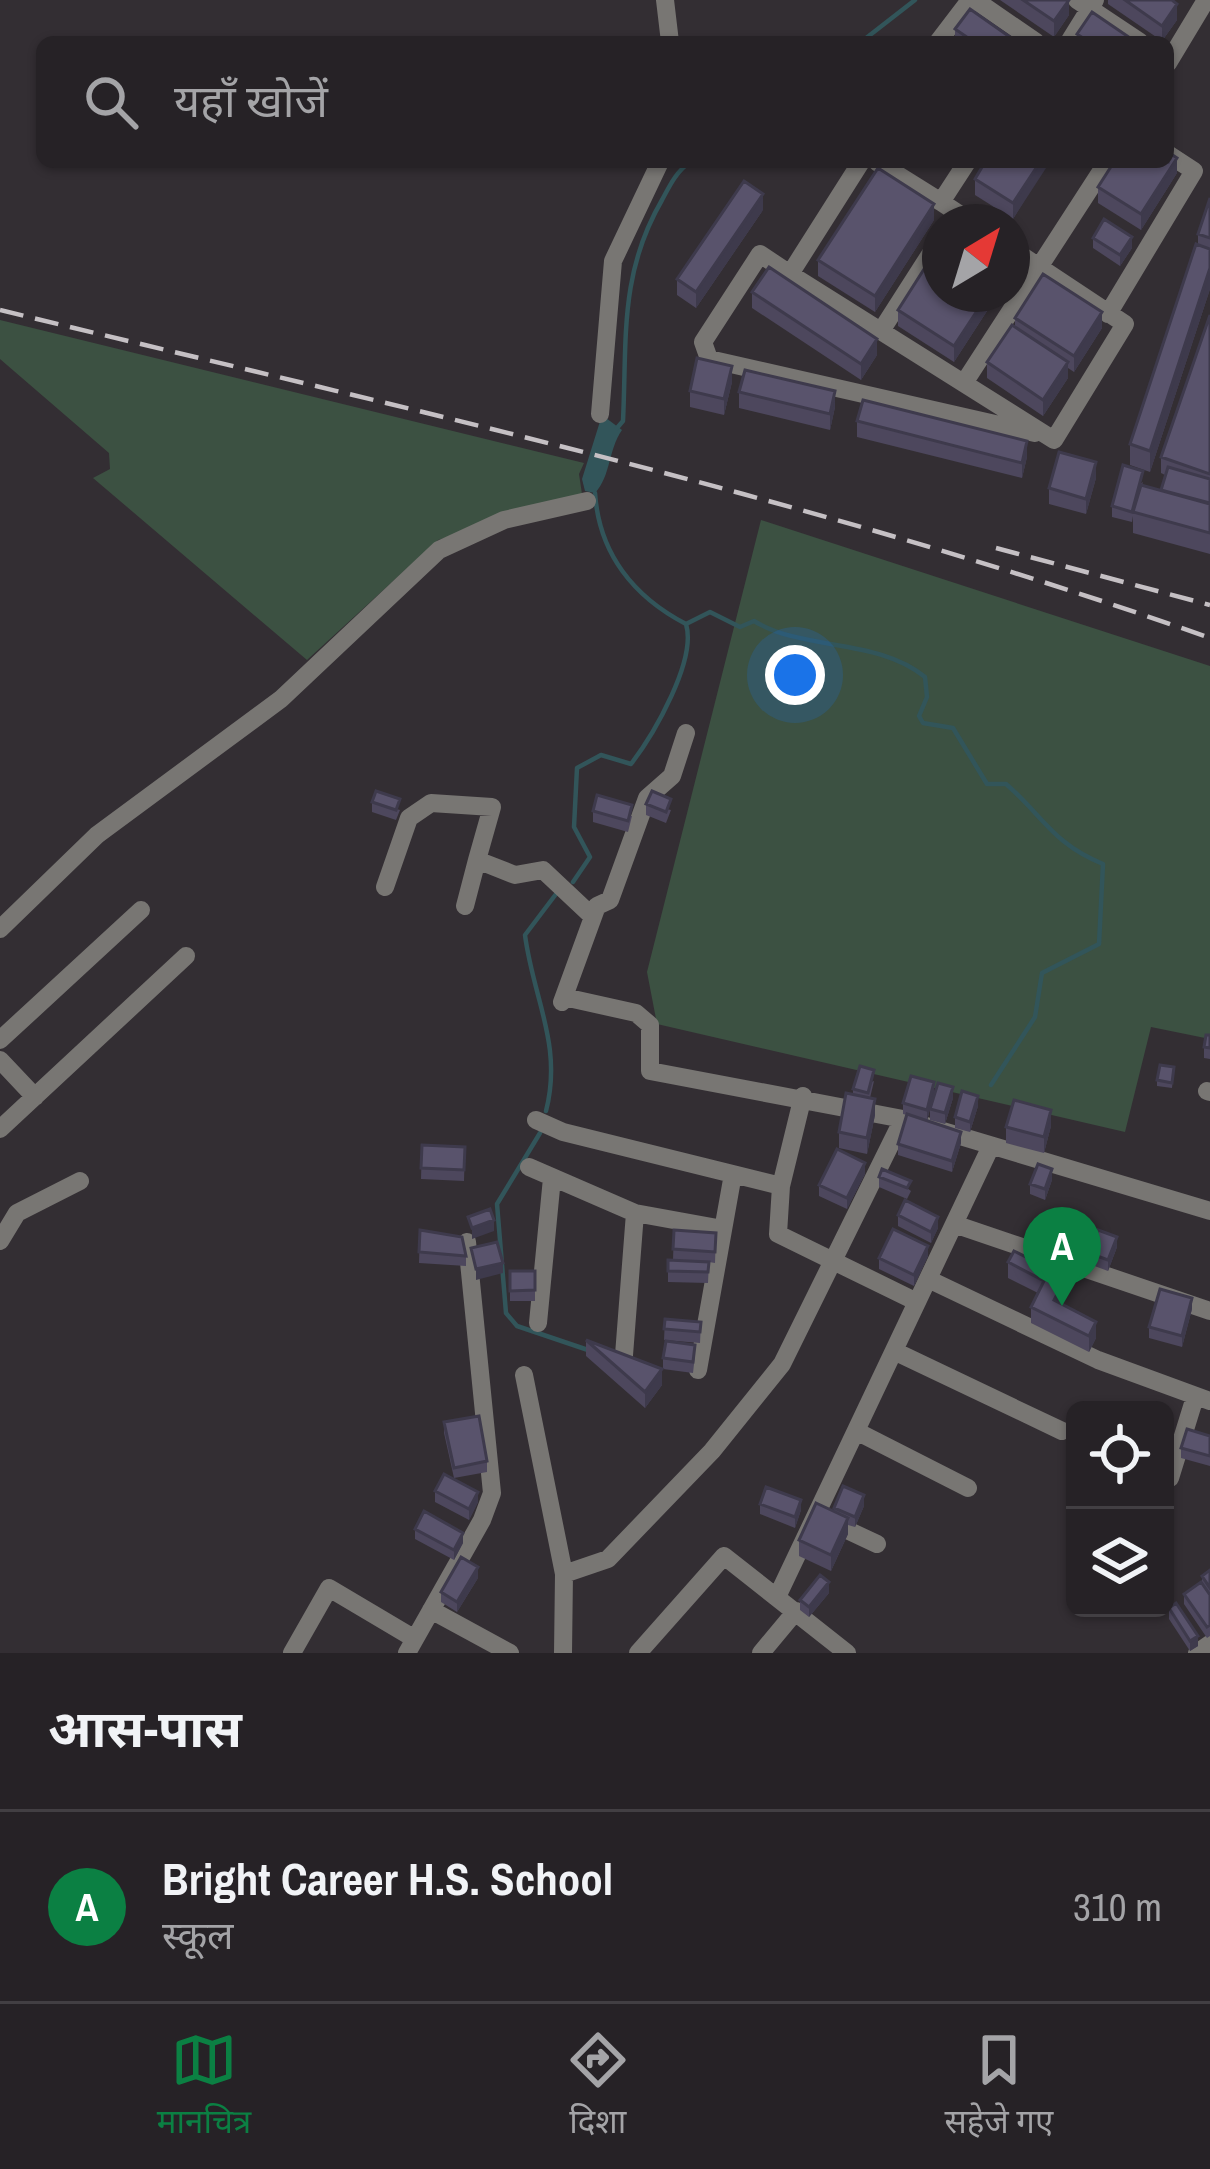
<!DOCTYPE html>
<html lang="hi">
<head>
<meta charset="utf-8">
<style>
  body { margin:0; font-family:"Archivo Narrow","Noto Sans Devanagari",sans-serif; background:#2e2a2e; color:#f1f3f6 }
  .controls { position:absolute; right:36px; bottom:36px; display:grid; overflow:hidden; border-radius:18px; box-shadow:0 3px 9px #0004 }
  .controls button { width:108px; height:108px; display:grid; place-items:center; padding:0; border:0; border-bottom:3px solid #423f43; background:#262226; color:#f1f3f6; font:60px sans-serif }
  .compass { position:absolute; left:922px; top:204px; width:108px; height:108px; border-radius:50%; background:#262226; box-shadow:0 3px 9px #0004; rotate:38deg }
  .you { position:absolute; left:795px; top:675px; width:42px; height:42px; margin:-30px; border:9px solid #fff; border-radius:50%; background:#1a73e8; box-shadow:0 0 0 18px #1a73e833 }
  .badge { display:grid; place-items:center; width:78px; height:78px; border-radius:50%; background:#0b8043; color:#fff; font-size:39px; font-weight:700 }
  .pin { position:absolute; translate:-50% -99px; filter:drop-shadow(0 3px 6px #0008) }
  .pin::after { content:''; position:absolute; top:63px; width:42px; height:36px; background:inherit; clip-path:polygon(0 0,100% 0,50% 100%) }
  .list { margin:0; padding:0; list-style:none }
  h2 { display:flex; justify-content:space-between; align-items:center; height:156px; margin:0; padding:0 48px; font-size:51px }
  h2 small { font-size:39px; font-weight:400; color:#a4a4a7 }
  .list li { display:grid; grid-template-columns:78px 1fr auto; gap:36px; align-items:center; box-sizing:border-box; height:192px; padding:0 48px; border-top:3px solid #423f43 }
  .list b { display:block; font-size:45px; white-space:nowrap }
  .list p { margin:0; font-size:39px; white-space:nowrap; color:#a4a4a7 }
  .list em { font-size:39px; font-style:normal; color:#a4a4a7 }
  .icon { flex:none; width:66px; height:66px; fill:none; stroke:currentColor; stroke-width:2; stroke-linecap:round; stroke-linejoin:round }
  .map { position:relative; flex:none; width:1210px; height:1653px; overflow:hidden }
  .search { position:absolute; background:#262226; box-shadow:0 3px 9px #0004; left:36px; right:36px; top:36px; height:132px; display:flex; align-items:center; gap:30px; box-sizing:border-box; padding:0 42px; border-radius:18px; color:#a4a4a7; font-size:45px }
  .sheet { height:348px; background:#262226 }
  nav { display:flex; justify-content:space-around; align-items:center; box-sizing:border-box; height:168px; border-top:3px solid #423f43; background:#262226; font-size:33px; color:#a4a4a7 }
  nav a { display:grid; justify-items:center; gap:6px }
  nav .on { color:#0b8043 }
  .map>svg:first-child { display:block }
</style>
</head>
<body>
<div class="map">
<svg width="1210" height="1653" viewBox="0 0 1210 1653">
  <rect width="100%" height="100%" fill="#332e33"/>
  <path fill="#3c5142" d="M0,320L584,463L579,474L582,494L438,540L307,660L93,478L110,469L109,453L0,359Z
    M761,520L1210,666V1039L1151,1027L1125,1132L657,1024L647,972Z"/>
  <path fill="#32555a" d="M602,415L622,430C608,450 611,476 595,493L585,491L582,479Z"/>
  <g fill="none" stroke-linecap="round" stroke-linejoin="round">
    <path stroke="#32555a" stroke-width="4.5" d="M861,42L915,0
      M617,428L623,421C627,339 619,274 662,200C670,185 676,172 690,162
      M686,624L710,612L740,627L754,621C803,651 878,638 925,677L927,697L919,716L923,723L953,728L987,784H1006C1043,816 1053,844 1103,864L1099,944L1042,973L1035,1017L991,1085
      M573,882L590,857L574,827L577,768L601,755L631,764C654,734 697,660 686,624C634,597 599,554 595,493
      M546,1111C563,1045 533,998 525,935L556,894
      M540,1133L497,1204L506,1313L517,1326L591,1351"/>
    <path stroke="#787673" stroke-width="18" d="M665,0L670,42
      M975,0L1036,42
      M1077,0L1140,42
      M938,42L970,0
      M1069,42L1095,0
      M1168,63L1206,0
      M861,162L790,274L1054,440L1125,324L1012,249
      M877,162L941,202
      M967,162L941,202L971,222
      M790,274L760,254L703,342L709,359L1035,433
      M1108,314L1194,171L1168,154
      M881,331L940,239
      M964,383L1102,170
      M600,414L613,261L660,162
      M385,887L409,818L431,803L492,807L477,860
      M465,906L477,860L515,875L543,870L593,917
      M0,929L97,835L281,699L439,550L504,520L587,501
      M564,997L636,1013L650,1025V1071L903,1119L1210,1211
      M562,1002L597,906L610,900L647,798L672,776L686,733
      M0,1040L141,910
      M0,1060L35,1097
      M1207,1091L1210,1092
      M803,1096L781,1186L778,1234L917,1302
      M536,1120L563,1132L781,1186
      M0,1129L186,956
      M529,1167L635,1213L723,1229
      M954,1224L1210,1311
      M0,1241L17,1213L80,1181
      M928,1279L1098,1360L1210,1401
      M538,1323L552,1178
      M894,1351L1062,1431
      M624,1355L635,1213
      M698,1370L733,1174
      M524,1375L564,1574L563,1653
      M856,1431L968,1488
      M1170,1478L1195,1397
      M826,1520L877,1544
      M564,1574L608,1559L712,1451L782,1364L903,1119
      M778,1595L991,1146
      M431,1610L510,1653
      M292,1653L329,1588L415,1639
      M407,1653L482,1520L492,1493L467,1242
      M638,1653L724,1556L847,1653
      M761,1653L796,1611
      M1197,1653L1210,1644"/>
    <path stroke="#c5c0c4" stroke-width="4.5" stroke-dasharray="24 12" stroke-linecap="butt" d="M0,310C406,409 815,498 1210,638
      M996,548L1210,605"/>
  </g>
  <path fill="#4d475d" d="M1000,0H1069V15L1054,37Z
    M1108,0H1172L1177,20L1162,41L1108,4Z
    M955,29L1017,42H955Z
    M1048,162L1013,219L975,195V179Z
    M1177,173L1141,230L1098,203V187Z
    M1210,198V289L1150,472L1130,465V444L1198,245V234Z
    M763,210L696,308L677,295V279Z
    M934,220L875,312L818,276V260Z
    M1093,238L1132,248L1120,266L1093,248Z
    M752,292L877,355L861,380L752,308Z
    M940,294H998L954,362L898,326V310Z
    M1210,315V554L1133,533V516L1132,522L1112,517V506L1143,482L1142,485L1161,491L1165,475L1161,473V457Z
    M1015,318L1102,328L1074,372L1068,368V378L1043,416L987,378V362L1015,327Z
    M732,382L724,415L690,407V391Z
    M739,392L835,407L830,430L739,408Z
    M857,421L1027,457L1022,478L857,437Z
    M1096,478L1086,514L1049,504V488Z
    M372,802L400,810L396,820L372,812Z
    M646,804L671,810L666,823L646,815Z
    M593,811L632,816L628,832L593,822Z
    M1210,1035V1059L1204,1058V1047Z
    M1174,1067L1172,1088L1157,1086V1080Z
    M874,1081L870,1098L875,1115L867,1154L839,1148V1132L853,1094V1089Z
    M934,1093L927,1121L961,1143L952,1172L898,1155V1144L907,1115L903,1114V1103Z
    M953,1098L945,1124L930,1120V1109Z
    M978,1106L970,1132L955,1128V1117Z
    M1051,1126L1044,1153L1006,1143V1127Z
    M422,1145L465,1147L464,1181L421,1179Z
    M882,1169L911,1191L907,1199L879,1187V1177Z
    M865,1174L847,1209L819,1196V1185Z
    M1052,1180L1045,1200L1030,1194V1184Z
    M898,1215L938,1228L931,1243L898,1226Z
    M420,1230L466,1256V1266L419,1263Z
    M674,1230L716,1233L715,1263L709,1262L708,1283L668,1282V1260H673Z
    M1117,1247L1108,1271L1089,1264V1253Z
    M928,1256L914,1286L879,1269V1258Z
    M1008,1262L1066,1293L1060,1304L1096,1338L1089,1352L1031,1323V1307L1038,1293L1008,1278Z
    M510,1271H535V1301H510Z
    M1192,1309L1182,1347L1149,1338V1327Z
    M665,1319L701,1322L700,1343L664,1340Z
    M586,1340L662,1385L645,1408L586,1356Z
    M695,1355L693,1373L663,1369V1358Z
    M444,1422L487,1461V1472L454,1478L444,1433Z
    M1210,1436V1466L1181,1458V1448Z
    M435,1491L478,1502L469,1520L435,1502Z
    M760,1504L801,1510L795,1528L760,1514Z
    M864,1506L855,1527L848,1525V1534L831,1571L799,1556V1540L834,1512V1508Z
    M415,1529L463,1543L454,1560L415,1539Z
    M1210,1570V1636L1207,1638L1184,1604V1594L1202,1583V1576Z
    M478,1578L457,1612L441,1602V1592Z
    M829,1593L809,1617L800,1610V1600Z
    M1169,1608L1198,1646L1190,1651L1169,1619Z"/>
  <path fill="#3e3a4c" d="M1069,0V15L1054,37V21Z
    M1177,4V20L1162,41V26Z
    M1177,158V173L1141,230V214Z
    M1040,162H1048V165L1013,219V203Z
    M763,194V210L696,308V292Z
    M934,204V220L875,312V296Z
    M1132,237V248L1120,266V255Z
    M1210,268V289L1150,472V451Z
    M988,294H998L954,362V346Z
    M1102,312V328L1074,372V356Z
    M877,339V355L861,380V364Z
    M1068,362V378L1043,416V400Z
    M732,366V382L724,415V399Z
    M835,391V407L830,430V414Z
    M1027,441V457L1022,478V463Z
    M1096,462V478L1086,514V499Z
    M934,1082V1093L927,1121V1110Z
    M953,1087V1098L945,1124V1113Z
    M978,1096V1106L970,1132V1122Z
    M875,1099V1115L867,1154V1138Z
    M1051,1110V1126L1044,1153V1137Z
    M961,1132V1143L952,1172V1161Z
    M865,1163V1174L847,1209V1198Z
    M1052,1169V1180L1045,1200V1189Z
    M938,1217V1228L931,1243V1232Z
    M494,1220V1231L472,1239V1228Z
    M1117,1237V1247L1108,1271V1260Z
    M928,1246V1256L914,1286V1275Z
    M503,1263V1273L476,1280V1269Z
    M1066,1277V1293L1054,1316V1300Z
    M1192,1298V1309L1182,1347V1336Z
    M1096,1322V1338L1089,1352V1336Z
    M662,1369V1385L645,1408V1392Z
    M478,1492V1502L469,1520V1509Z
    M864,1495V1506L855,1527V1517Z
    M801,1500V1510L795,1528V1517Z
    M848,1518V1534L831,1571V1555Z
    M463,1533V1543L454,1560V1550Z
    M478,1567V1578L457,1612V1602Z
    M829,1582V1593L809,1617V1607Z
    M1198,1636V1646L1190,1651V1641Z"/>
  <path fill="#59536c" stroke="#3e3a4c" stroke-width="3" d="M1023,0H1069L1054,21Z
    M1125,0H1172L1177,4L1162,26Z
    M970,9L1017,42H974L955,29Z
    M1092,12L1136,42H1089L1077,34Z
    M1168,152L1177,158L1141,214L1098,187L1114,162H1168Z
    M985,162H1040L1013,203L975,179Z
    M878,168L934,204L875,296L818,260Z
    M744,181L763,194L696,292L677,279Z
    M1210,198V238L1198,234Z
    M1104,219L1132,237L1120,255L1093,238Z
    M940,244V294H988L954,346L898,310Z
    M1196,244L1210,249V268L1150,451L1130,444Z
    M769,267L877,339L861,364L752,292Z
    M1043,274L1102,312L1074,356L1015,318Z
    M1210,315V474L1161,457Z
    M1012,325L1068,362L1043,400L987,362Z
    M697,358L732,366L724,399L690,391Z
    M745,370L835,391L830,414L739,392Z
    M863,400L1027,441L1022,463L857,421Z
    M1059,452L1096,462L1086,499L1049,488Z
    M1123,465L1143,471L1132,512L1112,506Z
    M1168,467L1210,479V503L1161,490Z
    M1141,485L1210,504V533L1133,512Z
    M376,791L400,799L396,810L372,802Z
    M652,791L671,799L666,812L646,804Z
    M597,795L632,805L628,821L593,811Z
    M1206,1035H1210V1048L1204,1047Z
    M1160,1065L1174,1067L1172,1083L1157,1080Z
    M860,1066L874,1070L868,1093L853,1089Z
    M911,1076L934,1082L927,1110L903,1103Z
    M938,1083L953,1087L945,1113L930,1109Z
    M962,1091L978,1096L970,1122L955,1117Z
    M846,1093L875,1099L867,1138L839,1132Z
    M1014,1100L1051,1110L1044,1137L1006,1127Z
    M907,1114L961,1132L952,1161L898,1144Z
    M422,1145L465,1147L464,1170L421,1168Z
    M837,1149L865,1163L847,1198L819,1185Z
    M1038,1164L1052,1169L1045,1189L1030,1184Z
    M882,1169L911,1181L907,1188L879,1177Z
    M905,1200L938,1217L931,1232L898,1215Z
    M490,1209L494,1220L472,1228L468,1217Z
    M893,1229L928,1246L914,1275L879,1258Z
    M420,1230L462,1237L466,1256L419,1252Z
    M674,1230L716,1233L715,1252L673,1249Z
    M1098,1230L1117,1237L1108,1260L1089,1253Z
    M497,1242L503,1263L476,1269L471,1248Z
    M1014,1251L1066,1277L1054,1300L1096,1322L1089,1336L1031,1307L1044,1281L1008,1262Z
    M668,1260L709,1262L708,1272L668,1271Z
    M510,1271H535V1290L510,1291Z
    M1160,1289L1192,1298L1182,1336L1149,1327Z
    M665,1319L701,1322L700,1332L664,1329Z
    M586,1340L662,1369L645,1392Z
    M666,1341L695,1345L693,1362L663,1358Z
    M479,1416L487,1461L454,1468L444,1422Z
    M1187,1429L1210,1436V1456L1181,1448Z
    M444,1474L478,1492L469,1509L435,1491Z
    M843,1486L864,1495L855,1517L834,1508Z
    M766,1487L801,1500L795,1517L760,1504Z
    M816,1503L848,1518L831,1555L799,1540Z
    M424,1511L463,1533L454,1550L415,1529Z
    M461,1557L478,1567L457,1602L441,1592Z
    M1210,1570V1588L1202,1576Z
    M820,1575L829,1582L809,1607L800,1600Z
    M1201,1582L1210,1595V1625L1207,1627L1184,1594Z
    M1176,1603L1198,1636L1190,1641L1169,1608Z"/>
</svg>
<div class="controls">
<button><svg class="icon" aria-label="locate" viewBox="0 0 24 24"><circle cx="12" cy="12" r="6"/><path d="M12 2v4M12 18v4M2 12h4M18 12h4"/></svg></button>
<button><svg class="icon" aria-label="layers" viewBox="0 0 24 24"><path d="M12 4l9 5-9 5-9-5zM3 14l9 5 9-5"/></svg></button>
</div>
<svg class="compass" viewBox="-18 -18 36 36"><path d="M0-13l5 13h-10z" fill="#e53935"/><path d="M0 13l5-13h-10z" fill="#a4a4a7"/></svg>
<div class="you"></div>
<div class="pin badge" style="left:1062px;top:1306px">A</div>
<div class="search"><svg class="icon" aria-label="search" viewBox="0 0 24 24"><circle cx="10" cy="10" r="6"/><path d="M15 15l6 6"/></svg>यहाँ खोजें</div>
</div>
<section class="sheet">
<h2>आस-पास<small></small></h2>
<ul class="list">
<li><span class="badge">A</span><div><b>Bright Career H.S. School</b><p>स्कूल</p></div><em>310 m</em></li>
</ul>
</section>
<nav>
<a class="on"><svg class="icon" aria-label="map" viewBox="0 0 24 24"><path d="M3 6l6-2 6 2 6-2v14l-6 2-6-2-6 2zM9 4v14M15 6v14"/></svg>मानचित्र</a>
<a><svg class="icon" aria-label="directions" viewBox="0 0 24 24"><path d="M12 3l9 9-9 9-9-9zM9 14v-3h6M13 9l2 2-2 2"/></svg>दिशा</a>
<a><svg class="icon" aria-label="saved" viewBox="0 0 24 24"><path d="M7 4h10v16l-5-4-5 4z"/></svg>सहेजे गए</a>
</nav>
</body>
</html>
